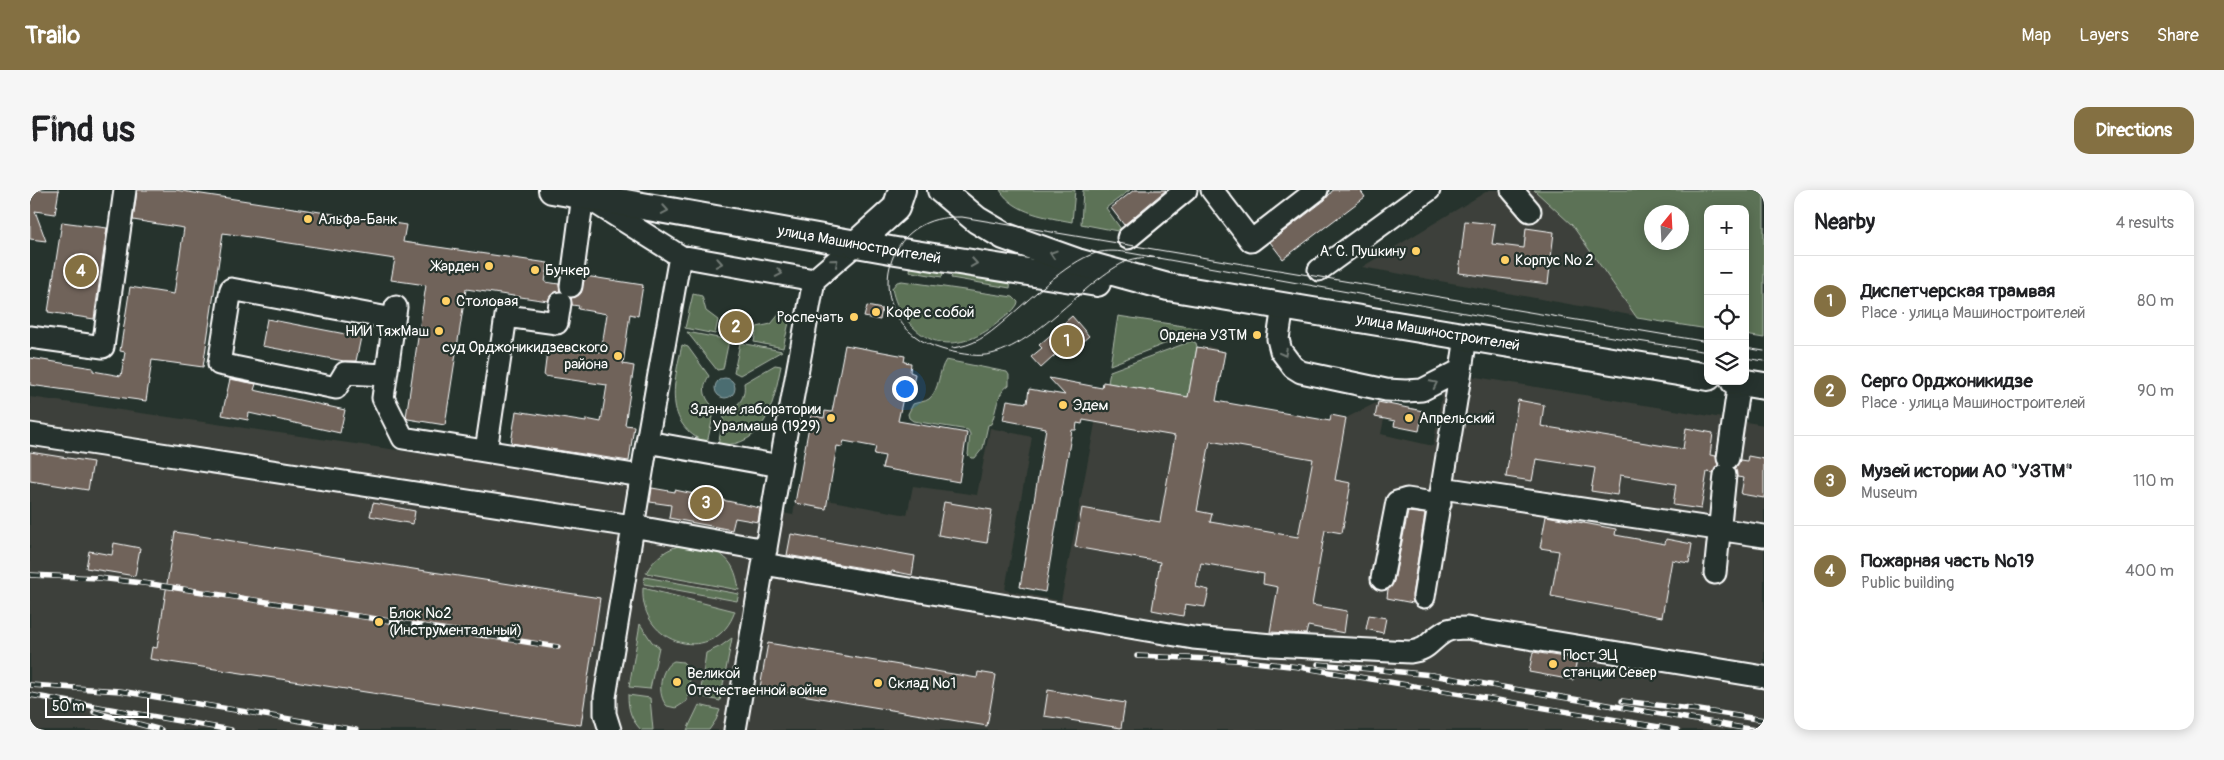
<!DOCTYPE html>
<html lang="en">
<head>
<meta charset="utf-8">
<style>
  body { margin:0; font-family:Pangolin,sans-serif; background:#f6f6f6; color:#202124 }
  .controls { position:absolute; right:15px; top:15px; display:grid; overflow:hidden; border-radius:10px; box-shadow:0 2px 12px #0003 }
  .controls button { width:45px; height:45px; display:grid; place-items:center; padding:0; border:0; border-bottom:1px solid #e0e0e0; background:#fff; color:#202124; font:25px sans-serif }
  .compass { position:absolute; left:1614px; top:15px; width:45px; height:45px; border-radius:50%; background:#fff; box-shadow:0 2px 12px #0003; rotate:18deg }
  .scale { position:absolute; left:15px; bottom:12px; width:104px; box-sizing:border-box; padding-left:5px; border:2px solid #fff; border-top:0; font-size:14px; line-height:18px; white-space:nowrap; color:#fff; -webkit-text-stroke:4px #26332d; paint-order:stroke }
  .you { position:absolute; left:874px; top:198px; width:18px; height:18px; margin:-12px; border:4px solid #fff; border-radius:50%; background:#1a73e8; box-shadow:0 0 0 8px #1a73e833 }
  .badge { display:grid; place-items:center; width:32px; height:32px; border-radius:50%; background:#847042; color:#fff; font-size:16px; font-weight:700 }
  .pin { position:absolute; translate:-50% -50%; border:2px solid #fff; box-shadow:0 1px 5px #0006 }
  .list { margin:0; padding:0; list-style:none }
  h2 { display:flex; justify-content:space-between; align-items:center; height:65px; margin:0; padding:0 20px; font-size:21px }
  h2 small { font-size:16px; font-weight:400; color:#757577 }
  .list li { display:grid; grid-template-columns:32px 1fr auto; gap:15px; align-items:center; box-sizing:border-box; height:90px; padding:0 20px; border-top:1px solid #e0e0e0 }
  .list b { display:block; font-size:19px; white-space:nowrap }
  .list p { margin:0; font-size:16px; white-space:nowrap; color:#757577 }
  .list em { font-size:16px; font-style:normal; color:#757577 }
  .icon { flex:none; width:28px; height:28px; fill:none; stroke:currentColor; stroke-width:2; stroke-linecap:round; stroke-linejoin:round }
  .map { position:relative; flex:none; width:1734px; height:540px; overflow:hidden; border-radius:15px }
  header { display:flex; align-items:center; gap:30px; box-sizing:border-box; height:70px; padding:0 25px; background:#847042; color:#fff }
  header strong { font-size:24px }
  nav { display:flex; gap:28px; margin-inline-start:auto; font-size:18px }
  .intro { display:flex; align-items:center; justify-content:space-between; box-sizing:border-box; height:120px; padding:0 30px }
  h1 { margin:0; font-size:35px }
  .button { padding:12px 22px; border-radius:15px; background:#847042; color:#fff; font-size:18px; font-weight:700 }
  main { display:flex; gap:30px; padding:0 30px }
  aside { flex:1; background:#fff; border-radius:15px; box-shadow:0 2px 12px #0003 }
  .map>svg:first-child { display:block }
</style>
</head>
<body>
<header>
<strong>Trailo</strong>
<nav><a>Map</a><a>Layers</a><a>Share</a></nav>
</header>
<div class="intro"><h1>Find us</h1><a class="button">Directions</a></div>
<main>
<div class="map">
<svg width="1734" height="540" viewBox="0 0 1734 540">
  <rect width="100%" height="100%" fill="#26332d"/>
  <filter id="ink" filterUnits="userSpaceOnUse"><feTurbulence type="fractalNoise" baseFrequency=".02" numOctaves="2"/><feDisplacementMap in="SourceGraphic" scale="10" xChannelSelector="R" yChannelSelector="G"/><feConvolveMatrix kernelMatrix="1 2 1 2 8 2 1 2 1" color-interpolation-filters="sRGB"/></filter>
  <g filter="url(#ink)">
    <path fill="#3c413a" d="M1459,0H1522L1606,126L1332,77Z
      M1178,156L1195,162L1186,211L1300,231L1301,225L1316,228L1348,212L1345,227L1354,229L1351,244L1403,256L1412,204L1440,186L1734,235V540H0V207L609,295L644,302L645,300L672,304L707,312V314L763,325L765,313L796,319L797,310L877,325L883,296L947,305L960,238L1002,247L975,400L1031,411L1073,192L1158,207L1167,157L1177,158Z"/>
    <path fill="#5b7256" stroke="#adb8aa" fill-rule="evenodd" d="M970,0H1045L1042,32C1017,27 985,24 970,0Z
      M1053,0H1100L1076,18L1093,42L1051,34Z
      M1504,0H1734V148L1715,145V19H1678V139L1607,128L1542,35ZM1622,22H1652V52H1622Z
      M881,75L914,78L912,87L882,82L880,81Z
      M924,80L981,88L980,98L921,88Z
      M872,91L983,107L988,112L987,115C983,122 976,126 970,131C940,156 904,165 876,129C869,120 864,110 862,98L867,92Z
      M663,104L672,106L676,121L688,130L685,144L655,138Z
      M751,122L761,124L753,158L724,152L727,137L741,134Z
      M1088,126L1173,139L1080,175Z
      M657,142L699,150L693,179L687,180Z
      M1162,151L1166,153L1167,157L1158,207L1078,193L1080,181Z
      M710,153L752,161L710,185L704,182Z
      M652,155L658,157L679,186C671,198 674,209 685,218L677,253C632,234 644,192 652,155Z
      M916,170L977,182L979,185V195C966,203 967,221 961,234L958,235L953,258L945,268H941L938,265L940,244L938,240L883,231L879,228L878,224L883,214C888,212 895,212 899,209C910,200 908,181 916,170Z
      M745,175L751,176C743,213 737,257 688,255L695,220C709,217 716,208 714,193Z
      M655,354C687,360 704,363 709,400L616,383C625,367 637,358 655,354Z
      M615,387L709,404L707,411L614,394Z
      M613,398L705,421C686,477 609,456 613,398Z
      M610,434L622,452L629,457L620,499L599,497Z
      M702,448L690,511L670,506L676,463L691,456Z
      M644,471L653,472L661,482L657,511L646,518L637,516C626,505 630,477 644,471Z
      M598,505L620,508L623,540H611C601,529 598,520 598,505Z
      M669,515L690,520L686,530L679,540H657Z"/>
    <path fill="#4b6d71" stroke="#93a7aa" d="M685 198a10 10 0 1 1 20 0a10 10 0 1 1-20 0Z"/>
    <path fill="#6f635a" stroke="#fff" fill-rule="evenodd" d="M0,0H29L25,24L5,21L16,51L0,49Z
      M107,0H145L376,35L373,52L518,73L515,92L529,94L530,101L521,105L518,111L436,99L415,235L378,229L376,227L396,95L361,90L365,69L193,43L173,177L122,170L116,211L0,195V168L63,178V181L91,186L95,162L90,161L100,97L144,104L154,38L103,30Z
      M1104,0H1136L1094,35L1081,18Z
      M1303,0H1330L1335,7L1253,69L1240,52L1295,10Z
      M1435,31L1465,34L1462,54L1494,58L1496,38L1524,42L1518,94L1429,83Z
      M32,32L77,38L64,129L18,122Z
      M555,86L613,95L608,126L600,124L593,174L604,176L595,235L604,236L599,271L481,253L486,221L556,232V229L571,232L577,195L514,186L518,154L571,162L577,124L548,119L549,116L542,115L541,108L551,103Z
      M837,116L852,119L850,130L834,127Z
      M1042,126L1059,146L1038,164L1033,158L1011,178L1001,167L1012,158L1009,155Z
      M237,129L331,147L326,171H314L232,156Z
      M815,155L875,166L874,172L881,173L880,182L885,184L882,200L875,199L868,231L937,243L929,292L852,278L855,266L844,264L846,257L814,251L812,257L807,256L796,319L765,313L781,225L794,228L795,221L802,222Z
      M1167,157L1195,162L1186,211L1300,231L1301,225L1316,228L1305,290L1321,293L1312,343L1295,340L1282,415L1317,421L1314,443L1278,436L1276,444L1240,442L1248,397L1233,394L1234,384L1171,373L1166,397L1179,400L1175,417L1155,414L1153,426L1122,420L1130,372L1045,357L1052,318L1130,332L1145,246L1053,230L1052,234L1047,233L1046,240H1042L1015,402L990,397L1016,238L973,230L977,210L997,213L999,199L1035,205L1019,188L1072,198L1073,192L1158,207ZM1180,251L1283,269L1268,347L1180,332L1182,324L1167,321Z
      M200,189L226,194L224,200L315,220L310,243L219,223L218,230L192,225Z
      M1488,210L1514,215L1511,236L1653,259L1656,238L1683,243L1680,265L1686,266L1688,275L1683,283L1677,282L1671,319L1643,315L1646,294L1590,285L1587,305L1561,301L1565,278L1506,269L1502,291L1476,287Z
      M1348,212L1393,221L1389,241L1364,236L1365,231L1345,227Z
      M0,262L63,272L58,300L0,291Z
      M1718,266L1734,269V308L1711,304L1714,288L1707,287L1705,278L1710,270L1717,271Z
      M622,298L645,302V300L730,318L728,332L705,328L702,340L639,328L641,315L620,312Z
      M914,312L962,320L957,353L908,345Z
      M343,313L385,321L383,334L340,326Z
      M1378,322L1395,324L1382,405L1383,413L1357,408L1358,399L1364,391Z
      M1516,326L1586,339L1585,345L1635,354L1636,349L1662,354L1659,373L1642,370L1632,427L1521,406L1529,361L1510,358Z
      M145,342L570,408L551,535L120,469L122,457L127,458Z
      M761,344L885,366L882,385L862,381L861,383L757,365Z
      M84,353L110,358L105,386L56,378L59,361L82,365Z
      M1339,425L1356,428L1353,443L1336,439Z
      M738,453L947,488L948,482L966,485L957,536L730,498Z
      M1503,462L1547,469L1543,490L1499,482Z
      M1018,500L1095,513L1091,538L1014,526Z"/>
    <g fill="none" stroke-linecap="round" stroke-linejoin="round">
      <defs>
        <path id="minor" d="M1182,0L1221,51L1287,0
          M1482,0L1500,21
          M1098,48L1156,0
          M650,66L617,252L750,276L784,90L826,54
          M1289,80L1399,0
          M541,96L553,5L650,66L784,90
          M1253,116L1248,149L1251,161L1263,177L1271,182L1356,200L1376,201L1392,200L1431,180L1436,147
          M366,117L353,208L373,248L611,286
          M0,147L73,157L95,0
          M356,185L315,183L306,198L189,174L201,99L364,129
          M0,244L602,336L736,360
          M456,261L476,126L527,133L530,113
          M1698,268L1709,192
          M1412,298L1734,346
          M734,374L1163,448L1242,455L1380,462C1399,460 1399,451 1414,442C1421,438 1429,438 1437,438L1734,487
          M1685,383L1695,285
          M1352,389L1367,312L1377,309L1410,314
          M1394,407L1431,180
          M580,540L575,524V507L617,252
          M705,540L750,276"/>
        <g id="major">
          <path id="s1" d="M522,0L866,61L1067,93"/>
          <path id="s2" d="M911,0L947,30L974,46L1047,72L1138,97L1678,187"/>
          <path d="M826,54L866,18L872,0"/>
          <path d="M1704,191L1734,196"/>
        </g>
      </defs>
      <use href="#minor" stroke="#fff" stroke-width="25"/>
      <use href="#major" stroke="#fff" stroke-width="30"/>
      <use href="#minor" stroke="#26332d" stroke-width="21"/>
      <use href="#major" stroke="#26332d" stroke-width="26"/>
      <path stroke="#fff" stroke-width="1" d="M1129,68C1117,67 1106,67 1095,72C1050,93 994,172 942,165C923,163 900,158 885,146C847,119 849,58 892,35C905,28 918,27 932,27L1678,152
        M922,158C943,156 957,146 973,132C997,112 1036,72 1066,63C1077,60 1089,61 1100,63L1474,130L1678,162
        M1715,158L1734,161
        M1715,168L1734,171"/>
      <defs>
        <path id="rail" d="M0,385L69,388L121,394L528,457
          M1107,466L1206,470L1269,477L1647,540
          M1288,474L1402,485L1725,540
          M0,495L90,501L326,540
          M0,505L201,540
          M1592,511L1669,520L1734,530
          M64,522L131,540"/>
      </defs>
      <use href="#rail" stroke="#fff" stroke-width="5.5"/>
      <use href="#rail" stroke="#26332d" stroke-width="4" stroke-dasharray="11" stroke-linecap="butt"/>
    </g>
    <defs><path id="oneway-chevron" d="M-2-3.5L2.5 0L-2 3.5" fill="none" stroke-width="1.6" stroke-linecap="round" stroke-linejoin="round" transform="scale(1.25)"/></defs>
    <g stroke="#727a76">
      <use href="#oneway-chevron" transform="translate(635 20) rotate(10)"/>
      <use href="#oneway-chevron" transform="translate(1023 64) rotate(-162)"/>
      <use href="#oneway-chevron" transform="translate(805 72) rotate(-41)"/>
      <use href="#oneway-chevron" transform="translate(689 73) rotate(10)"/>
      <use href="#oneway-chevron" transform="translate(944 73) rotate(9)"/>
      <use href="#oneway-chevron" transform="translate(749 83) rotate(11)"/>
      <use href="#oneway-chevron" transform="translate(1254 163) rotate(62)"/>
      <use href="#oneway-chevron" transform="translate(1404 194) rotate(-26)"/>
    </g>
  </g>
  <g fill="#ffd166" stroke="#26332d" stroke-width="2">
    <circle cx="278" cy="29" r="5"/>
    <circle cx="1386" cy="61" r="5"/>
    <circle cx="1475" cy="70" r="5"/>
    <circle cx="459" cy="76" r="5"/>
    <circle cx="505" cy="80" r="5"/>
    <circle cx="416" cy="111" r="5"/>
    <circle cx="846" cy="122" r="5"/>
    <circle cx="824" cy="127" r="5"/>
    <circle cx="409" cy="141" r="5"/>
    <circle cx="1227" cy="145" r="5"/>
    <circle cx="588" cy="166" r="5"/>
    <circle cx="1033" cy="215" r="5"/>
    <circle cx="801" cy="228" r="5"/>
    <circle cx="1379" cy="228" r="5"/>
    <circle cx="349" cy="432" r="5"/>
    <circle cx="1523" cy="474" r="5"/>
    <circle cx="647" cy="492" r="5"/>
    <circle cx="848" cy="493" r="5"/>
  </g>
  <g text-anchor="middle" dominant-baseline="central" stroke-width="4.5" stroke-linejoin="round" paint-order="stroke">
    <g font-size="15" fill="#fff" stroke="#26332d" text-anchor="start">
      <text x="288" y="29">Альфа-Банк</text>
      <text x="1376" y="61" text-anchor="end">А. С. Пушкину</text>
      <text x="1485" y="70">Корпус № 2</text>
      <text x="449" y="76" text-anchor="end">Жарден</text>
      <text x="515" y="80">Бункер</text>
      <text x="426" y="111">Столовая</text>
      <text x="856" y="122">Кофе с собой</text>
      <text x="814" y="127" text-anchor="end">Роспечать</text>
      <text x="399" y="141" text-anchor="end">НИИ ТяжМаш</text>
      <text x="1217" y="145" text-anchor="end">Ордена УЗТМ</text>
      <text x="578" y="157" text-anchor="end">суд Орджоникидзевского<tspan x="578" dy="17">района</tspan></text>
      <text x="1043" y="215">Эдем</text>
      <text x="791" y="219" text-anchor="end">Здание лаборатории<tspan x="791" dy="17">Уралмаша (1929)</tspan></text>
      <text x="1389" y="228">Апрельский</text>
      <text x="359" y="423">Блок №2<tspan x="359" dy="17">(Инструментальный)</tspan></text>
      <text x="1533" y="465">Пост ЭЦ<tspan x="1533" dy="17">станции Север</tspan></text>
      <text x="657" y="483">Великой<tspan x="657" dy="17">Отечественной войне</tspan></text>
      <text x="858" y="493">Склад №1</text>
    </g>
    <g font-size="15" fill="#fff" stroke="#26332d">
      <text stroke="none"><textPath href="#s1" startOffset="312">улица Машиностроителей</textPath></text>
      <text stroke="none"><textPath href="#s2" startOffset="524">улица Машиностроителей</textPath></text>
    </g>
  </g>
</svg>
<div class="controls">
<button>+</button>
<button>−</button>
<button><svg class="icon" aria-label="locate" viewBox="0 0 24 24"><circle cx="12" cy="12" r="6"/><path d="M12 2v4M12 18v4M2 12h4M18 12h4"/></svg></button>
<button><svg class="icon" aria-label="layers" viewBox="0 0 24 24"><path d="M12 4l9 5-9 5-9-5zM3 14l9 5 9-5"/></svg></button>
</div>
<svg class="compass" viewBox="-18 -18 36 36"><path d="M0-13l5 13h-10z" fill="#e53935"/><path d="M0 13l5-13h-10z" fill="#757577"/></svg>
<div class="scale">50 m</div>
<div class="you"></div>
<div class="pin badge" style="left:1037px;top:151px">1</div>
<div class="pin badge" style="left:706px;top:137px">2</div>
<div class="pin badge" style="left:676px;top:313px">3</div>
<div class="pin badge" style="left:51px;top:81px">4</div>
</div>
<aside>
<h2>Nearby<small>4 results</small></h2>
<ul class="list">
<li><span class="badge">1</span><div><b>Диспетчерская трамвая</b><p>Place · улица Машиностроителей</p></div><em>80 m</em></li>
<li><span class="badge">2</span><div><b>Серго Орджоникидзе</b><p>Place · улица Машиностроителей</p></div><em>90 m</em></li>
<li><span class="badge">3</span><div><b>Музей истории АО &quot;УЗТМ&quot;</b><p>Museum</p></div><em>110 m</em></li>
<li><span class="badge">4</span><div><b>Пожарная часть №19</b><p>Public building</p></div><em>400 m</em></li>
</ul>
</aside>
</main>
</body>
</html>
